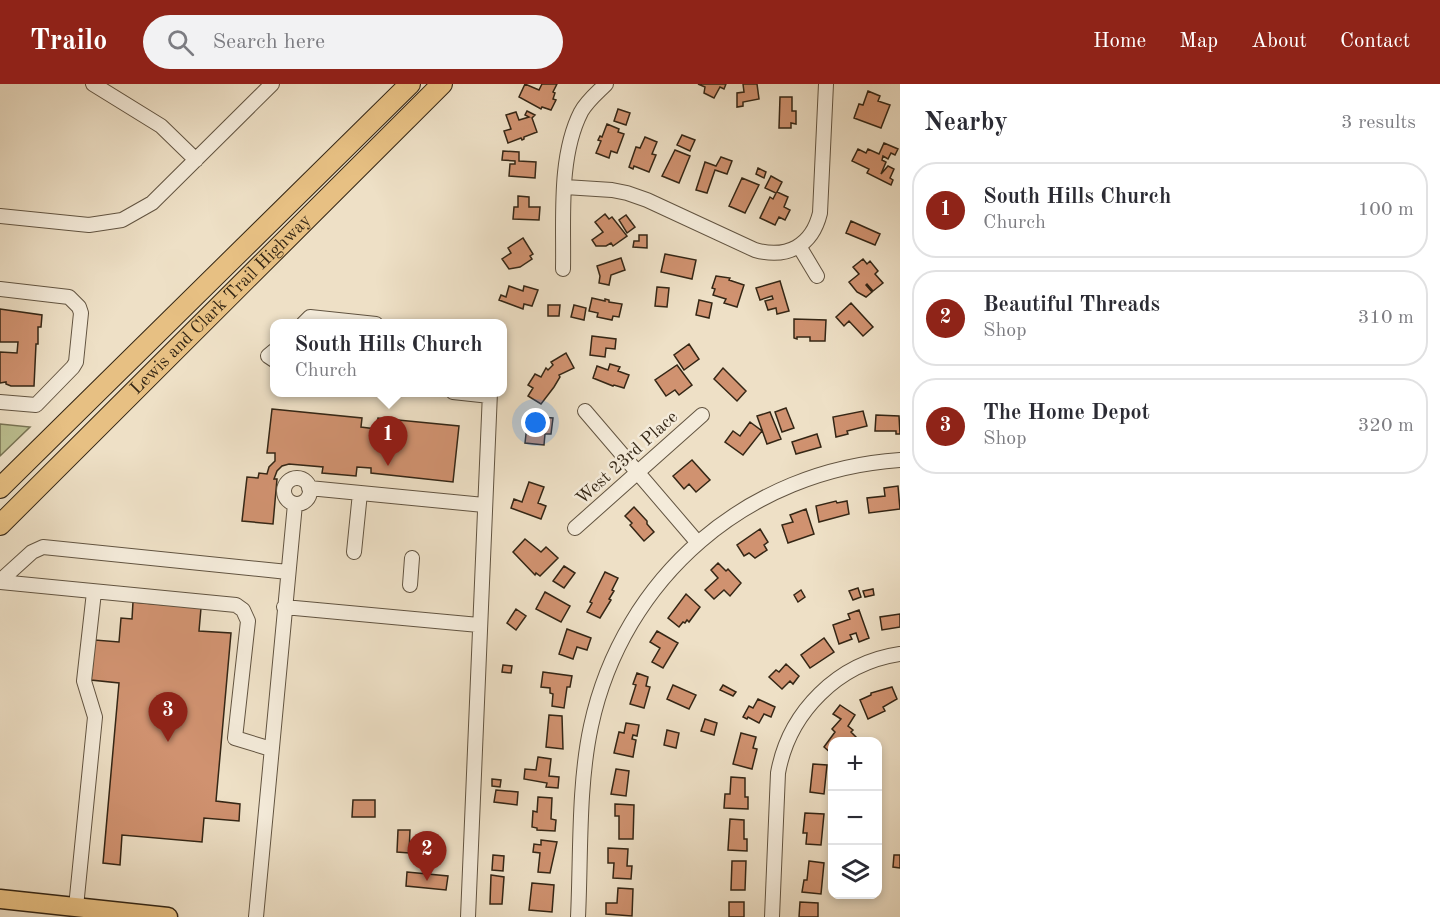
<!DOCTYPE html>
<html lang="en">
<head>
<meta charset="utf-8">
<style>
  body { margin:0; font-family:"Old Standard TT",serif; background:#f2f2f3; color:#2b2b33 }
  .controls { position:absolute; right:18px; bottom:18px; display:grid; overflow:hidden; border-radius:12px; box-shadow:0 3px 9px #0003 }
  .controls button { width:54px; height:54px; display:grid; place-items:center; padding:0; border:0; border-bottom:2px solid #e1e1e2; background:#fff; color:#2b2b33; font:30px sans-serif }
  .you { position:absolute; left:536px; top:339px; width:21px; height:21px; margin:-15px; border:4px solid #fff; border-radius:50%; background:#1a73e8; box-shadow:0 0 0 9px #1a73e833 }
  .badge { display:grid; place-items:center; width:39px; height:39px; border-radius:50%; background:#8f2418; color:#fff; font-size:20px; font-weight:700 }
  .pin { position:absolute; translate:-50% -50px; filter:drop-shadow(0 2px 3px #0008) }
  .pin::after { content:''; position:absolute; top:32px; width:21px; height:18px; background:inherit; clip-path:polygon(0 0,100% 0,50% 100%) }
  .popup { position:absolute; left:270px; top:235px; width:237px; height:78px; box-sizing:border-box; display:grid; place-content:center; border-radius:12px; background:#fff; filter:drop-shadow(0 2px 4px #0005); font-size:20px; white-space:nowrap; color:#7c7c81 }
  .popup b { font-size:22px; color:#2b2b33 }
  .popup::after { content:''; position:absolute; left:50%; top:100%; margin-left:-12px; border:12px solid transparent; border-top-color:#fff }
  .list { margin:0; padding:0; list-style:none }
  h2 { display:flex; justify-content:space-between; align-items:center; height:78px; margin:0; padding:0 24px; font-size:26px }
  h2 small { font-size:20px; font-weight:400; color:#7c7c81 }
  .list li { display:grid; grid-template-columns:39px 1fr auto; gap:18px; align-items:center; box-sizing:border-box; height:96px; margin:0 12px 12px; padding:0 12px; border:2px solid #e1e1e2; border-radius:24px }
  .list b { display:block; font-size:22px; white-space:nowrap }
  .list p { margin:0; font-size:20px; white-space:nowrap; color:#7c7c81 }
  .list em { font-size:20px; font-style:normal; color:#7c7c81 }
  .icon { flex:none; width:33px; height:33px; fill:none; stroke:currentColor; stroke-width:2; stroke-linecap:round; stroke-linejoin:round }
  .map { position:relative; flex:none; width:900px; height:833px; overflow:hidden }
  header { display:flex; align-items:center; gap:36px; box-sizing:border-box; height:84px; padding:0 30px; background:#8f2418; color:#fff }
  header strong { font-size:28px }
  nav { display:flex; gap:33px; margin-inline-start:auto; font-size:21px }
  .search { width:420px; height:54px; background:#f2f2f3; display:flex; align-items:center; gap:15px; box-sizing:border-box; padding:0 21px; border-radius:33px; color:#7c7c81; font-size:22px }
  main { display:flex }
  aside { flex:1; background:#fff }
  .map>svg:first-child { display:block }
</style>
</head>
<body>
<header>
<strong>Trailo</strong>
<div class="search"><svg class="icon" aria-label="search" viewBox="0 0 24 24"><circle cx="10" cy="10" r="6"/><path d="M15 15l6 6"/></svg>Search here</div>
<nav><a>Home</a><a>Map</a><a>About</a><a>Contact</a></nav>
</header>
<main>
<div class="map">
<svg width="900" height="833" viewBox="0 0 900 833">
  <rect width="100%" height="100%" fill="#eee0c6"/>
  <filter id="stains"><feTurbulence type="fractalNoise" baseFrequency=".00333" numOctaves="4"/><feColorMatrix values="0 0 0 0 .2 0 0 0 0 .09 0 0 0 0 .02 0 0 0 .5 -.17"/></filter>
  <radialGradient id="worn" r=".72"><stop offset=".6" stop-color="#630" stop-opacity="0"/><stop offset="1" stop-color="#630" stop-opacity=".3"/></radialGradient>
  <path fill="#bdc192" stroke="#787454" stroke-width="1.5" d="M0,340L30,343L0,372Z"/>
  <path fill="#d09270" stroke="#342615" stroke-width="1.5" d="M525,0L539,6L542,0H557L553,8L555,9L553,15L556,16L551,26L542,23L541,25L519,13Z
    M698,0H726L724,5L720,3L714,14L704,9L705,3Z
    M743,0H757L759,15L743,18V22L737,23V9L744,8Z
    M868,7L880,12L878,17L890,21L881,44L854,34L859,20L863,21Z
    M780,13H792V27H796V40L791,39V44H779Z
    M618,25L630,29L626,41L614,37Z
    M527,27L535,31L532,34L537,48L524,53V55L522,56L521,54L508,59L504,47L511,45L506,31L516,28L519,36L529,33L525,31Z
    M607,40L619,45L618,48L624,50L617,69L611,67L609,74L596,69L601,57L598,56L600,52L602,53Z
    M682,51L695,56L690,67L677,61Z
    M645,53L657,58L652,70L656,71L649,88L634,82L633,85L629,83L636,63L640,64Z
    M884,59L898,65L895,71L891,69L888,75L883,72L882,76L886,78L881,90L888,82L894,85L890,94L893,96L891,101L867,89L869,85L852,77L858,65L866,69L868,65L879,70Z
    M675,66L690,72L679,99L662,92Z
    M503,67L519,68V77L536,78L535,94L509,92L510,80H515V77L502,76Z
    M721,73L732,77L727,90L715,86L707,109L696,106L705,78L716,82Z
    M758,84L766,88L764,94L756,90Z
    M771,92L782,98L777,108L788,113L784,123L790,126L785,136L779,133L775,141L760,134L770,113L773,115L776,109L765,104Z
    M742,94L759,101L745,129L729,122Z
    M518,112L529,113V123H540L539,136L513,135L514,123H518Z
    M605,130L609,135L612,133L627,152L613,162L611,159L606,162H596L592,156L603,148L595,138Z
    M626,131L635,143L627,149L619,136Z
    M851,137L880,150L875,161L846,149Z
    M639,151H647V164L633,163L634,157H639Z
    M523,154L533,170L530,172L532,175L520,183L509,185L502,175L511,169L508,164Z
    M665,170L696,176L692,195L661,188Z
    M621,174L625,186L611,191L609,201L599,199L600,192L597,182Z
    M863,175L867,180L870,177L878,187L875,190L883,199L873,207L867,200L866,201L872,208L866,213L857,208L849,198L859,190L853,183Z
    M716,192L730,194L729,196L744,201L737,223L724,219L726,215L713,211L715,205L712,204Z
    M780,197L789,227L777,230L776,224L768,226L765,217L773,215L772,212L760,216L756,204Z
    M509,202L523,207L524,202L538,206L532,222L524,220L523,225L499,216L501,211L506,213Z
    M657,203L669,204L667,223L655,222Z
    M592,214L605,217V215L609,216V218L622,220L619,233L613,232L612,236L597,233L598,229L589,227Z
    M699,216L712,219L709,234L696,231Z
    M851,219L873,243L863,252L849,237L844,242L836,233Z
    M548,221H560L559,232H548Z
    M574,221L586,224L584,236L571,233Z
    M0,225L42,231L41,243H38V260H36L34,302H11L6,300V298L0,299V268L17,269L18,258H0Z
    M794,235L826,236L825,257H810V253H797V255L794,254Z
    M592,252L616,255L615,265L606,264L605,273L590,271Z
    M689,260L699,275L684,286L674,271Z
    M566,269L574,284L559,291L560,293L554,303L541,320L528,312L533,304L528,301L535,290L541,293L546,284L548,286L553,281L551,278Z
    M610,280L620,283L618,287L629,291L624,304L614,301L613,302L593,294L597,282L608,286Z
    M677,281L692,301L679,311L675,306L666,312L655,296Z
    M723,284L746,307L737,317L714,295Z
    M786,324L794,344L782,348L775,328Z
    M272,325L362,334L361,343L376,345L378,334L459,342L453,398L371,389V384L357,383L356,392L322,389L323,383L289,380L282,382L277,387L274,395H277L273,440L242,437L247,393L258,394L259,389L267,390L269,383L275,377V369H267Z
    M863,327L867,342L847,347L848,350L836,353L833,333Z
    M770,328L781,355L767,360L757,332Z
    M876,331L899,332L900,350H896V347H875Z
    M528,332L553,334L551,350H545L544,361L525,359Z
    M750,338L762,347L743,371L725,358L733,347L740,352Z
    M817,350L821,363L796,370L792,358Z
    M692,376L710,396L696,408L689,400L684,405L673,392Z
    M529,398L544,403L538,419L546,422L541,435L511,424L514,415L522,418Z
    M898,402L900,425L869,429L867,414L885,412L884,404Z
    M836,417L837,419L847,417L849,430L819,438L816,422Z
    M634,423L647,437V440L654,448L644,457L630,441L632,439L625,432Z
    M806,425L814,450L788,459L782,441L793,438L790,431Z
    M760,445L768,458L764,461L767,466L755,474L749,469L744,472L737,461Z
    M525,455L541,468L546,463L558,474L540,492L536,489L535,491L513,468Z
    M718,479L726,487L728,485L741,499L730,512L724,506L714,515L705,506L718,494L711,486Z
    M564,482L575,489L564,504L553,497Z
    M605,488L618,494L612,506L614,507L609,515L611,516L600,534L587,528L592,519L590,518Z
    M858,504L861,513L853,516L849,507Z
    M873,505L874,511L865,513L863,507Z
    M801,506L805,513L798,518L794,511Z
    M545,508L570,522L561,538L536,525Z
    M686,510L700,523L689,538L687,536L685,539L683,538L679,543L668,534Z
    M133,518L201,524L199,547L231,549L216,717L240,720L239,737L204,734L202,758L122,751L120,781L103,779L119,599L91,596L95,556L119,558L121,534L132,535Z
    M516,525L526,532L516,546L507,539Z
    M859,526L869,554L859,558L856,549L850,551L852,555L839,560L833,541L850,535L848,530Z
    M900,530V543L882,546L880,533Z
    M567,545L591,554L587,566L577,563L573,575L559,570Z
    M657,547L678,559L663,584L652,578L660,564L650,558Z
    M824,554L834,568L810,584L801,571Z
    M786,580L799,592L793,600L790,597L782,605L769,593L776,586L779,588Z
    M503,581L512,582L511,589L502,588Z
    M543,588L572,592L570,603H567L564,624L552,622L553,610L550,609V604L541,603Z
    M637,589L648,593L646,602L650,603L644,624L630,620L636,601L633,600Z
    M673,601L696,611L689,625L667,615Z
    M723,601L736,608L733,612L720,606Z
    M892,603L897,615L883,623L885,627L868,635L860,616L871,611V609Z
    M758,615L775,623L771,633L764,630L759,639L748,633L747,635L743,633L749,622L753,624Z
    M840,621L855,631L848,642L853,646L851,648L856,653L851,658H832V670L824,663L835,648L832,645L841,635L833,630Z
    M549,631L562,632L563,665L546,663Z
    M705,635L717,639L714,651L701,647Z
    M626,639L639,641L637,652L633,651L632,655L636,656L633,673L614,669L619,648L624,649Z
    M667,646L679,649L676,664L664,661Z
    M741,649L756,653L753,664L757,665L752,685L733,680Z
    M538,673L551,675L549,692L559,693L558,704L546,703L547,699L524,695L525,685L536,686Z
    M813,680L827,681L824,710L810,708Z
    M616,685L629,687L626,712L611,710Z
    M731,693L745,694V713H748V725L724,724L725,710H730Z
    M492,695L501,696L500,703L492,702Z
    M496,706L518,708L517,721L494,718Z
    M538,713L552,714L551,735L556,736L555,747L537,746V744L532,743L533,727L537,728Z
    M353,716H375V733H352Z
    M615,720L634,721L633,755H619V732H615Z
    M805,729L824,730L821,761L806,760L807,749H803Z
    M730,735L744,736V755H747V767L728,766Z
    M398,746H410L409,769L397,768Z
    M541,756L557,758L550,789L538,788L540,769L533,768L534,760L541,761Z
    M608,764L628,765L627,782H632L631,795L613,794L614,779H608Z
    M493,771L504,772L503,787L492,786Z
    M894,771H900V784L893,783Z
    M732,777H746L745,806H731Z
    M809,777L824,779L821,810L802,808L804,796H807Z
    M407,788L448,792L446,806L406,802Z
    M491,791L504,793L502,820H490Z
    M532,799L554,801L552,828L529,826Z
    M618,804L633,805L632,832L606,830V819H617Z
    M729,818H744V833H729Z
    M800,818L818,819V833H799Z"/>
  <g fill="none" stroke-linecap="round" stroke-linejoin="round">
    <defs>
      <path id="minor" d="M93,0L161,42L196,76
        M565,103L612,106L627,109L647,116L755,166C787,175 812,162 820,129L826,0
        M0,132L89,141L122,136L152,119L272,0
        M799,162L817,192
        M563,185C564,136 558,73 581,28C587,17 597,9 606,0
        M0,205L69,213L79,223L81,229L76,278L73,283L36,321L0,318
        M303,240L310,233L376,240
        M274,267L268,272L274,276
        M453,308L490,312
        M585,327L698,459
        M284 407a13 13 0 1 1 26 0a13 13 0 1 1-26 0Z
        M309,404L484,421
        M575,444L702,331
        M354,468L360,409
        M0,497L32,468L43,463L288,488
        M0,498L236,521L243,526L248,537L235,654L271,665
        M410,501L412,474
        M284,523L479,541
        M76,823L95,633L84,597L94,508
        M256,833L295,420
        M468,833L490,308
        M578,833C581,772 578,702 591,642C623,493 748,386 900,376
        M772,833L778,689C789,628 838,579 900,570"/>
      <path id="major" d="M0,815L168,833"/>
      <g id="highway">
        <path d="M0,404L410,0"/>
        <path id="s1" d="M0,441L442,0"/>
      </g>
    </defs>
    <use href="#minor" stroke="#625441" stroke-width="16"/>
    <use href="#major" stroke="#342615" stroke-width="21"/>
    <use href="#highway" stroke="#342615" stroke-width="22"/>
    <use href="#minor" stroke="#f4ebda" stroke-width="14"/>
    <use href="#major" stroke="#e7c083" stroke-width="18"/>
    <use href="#highway" stroke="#e7c083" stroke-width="20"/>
  </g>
  <g text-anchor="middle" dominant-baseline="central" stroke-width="5" stroke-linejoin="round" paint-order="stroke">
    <g font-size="18" fill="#342615" stroke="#f4ebda">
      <text stroke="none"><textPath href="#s1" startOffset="312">Lewis and Clark Trail Highway</textPath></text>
      <text transform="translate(627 374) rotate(-42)">West 23rd Place</text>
    </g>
  </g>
  <rect width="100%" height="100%" filter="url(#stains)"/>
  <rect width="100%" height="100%" fill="url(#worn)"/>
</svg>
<div class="controls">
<button>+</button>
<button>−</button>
<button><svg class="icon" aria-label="layers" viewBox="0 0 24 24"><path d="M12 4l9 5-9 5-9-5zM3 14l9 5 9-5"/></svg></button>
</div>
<div class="you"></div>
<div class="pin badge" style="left:388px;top:382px">1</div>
<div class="popup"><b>South Hills Church</b>Church</div>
<div class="pin badge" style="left:427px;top:797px">2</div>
<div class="pin badge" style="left:168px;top:658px">3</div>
</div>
<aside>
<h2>Nearby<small>3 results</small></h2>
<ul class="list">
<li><span class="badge">1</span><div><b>South Hills Church</b><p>Church</p></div><em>100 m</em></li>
<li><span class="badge">2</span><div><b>Beautiful Threads</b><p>Shop</p></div><em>310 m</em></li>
<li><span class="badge">3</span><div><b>The Home Depot</b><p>Shop</p></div><em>320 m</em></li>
</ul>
</aside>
</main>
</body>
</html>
